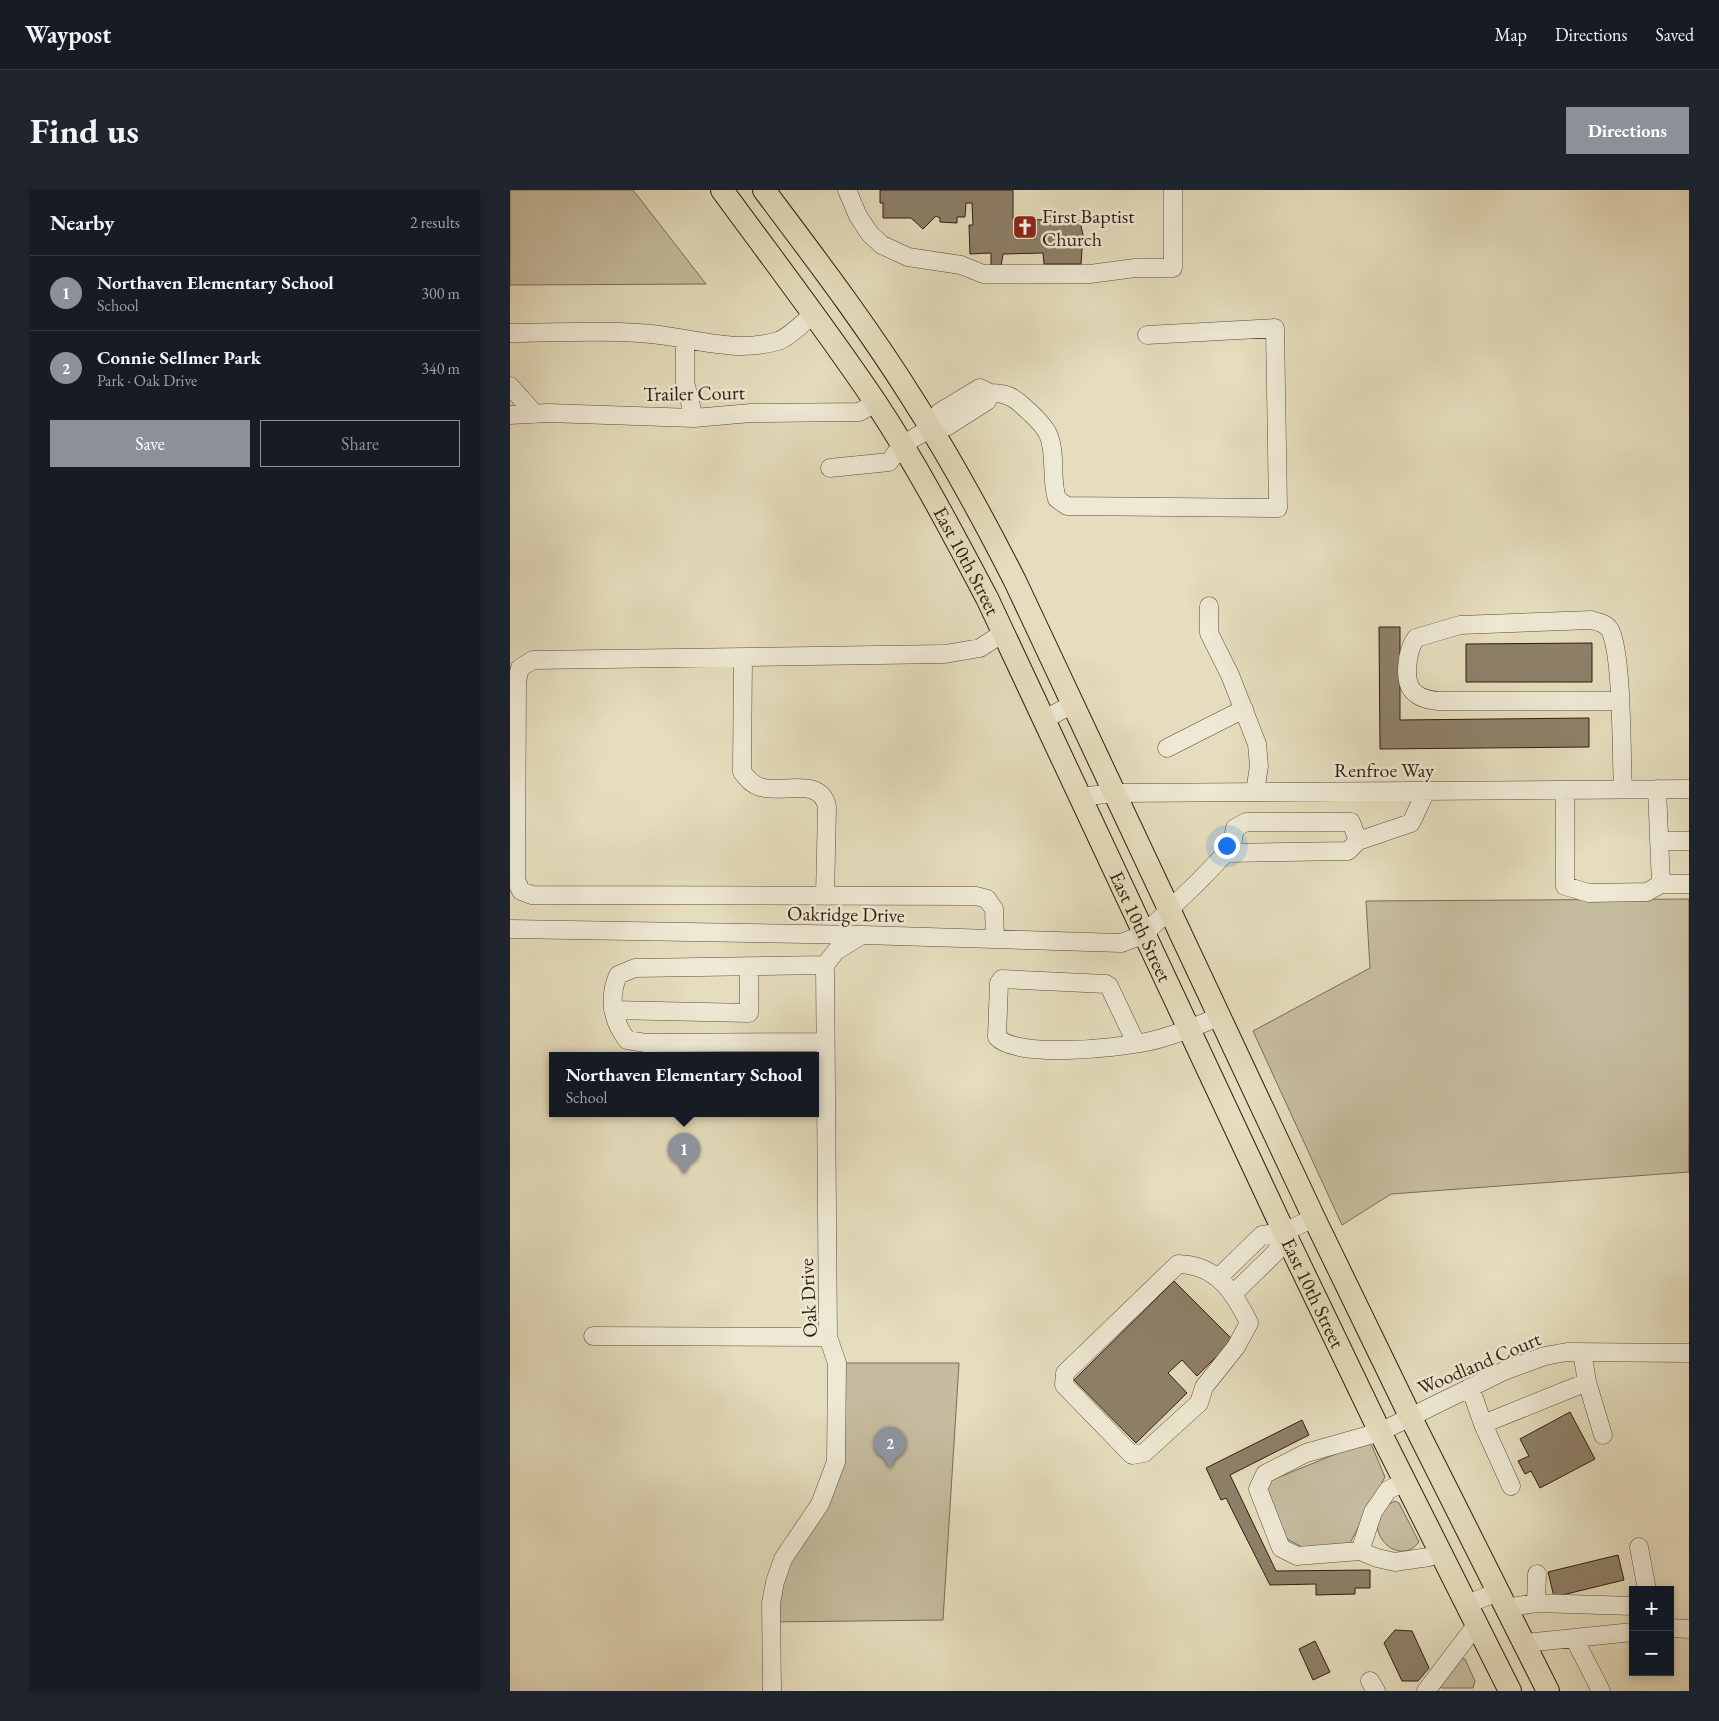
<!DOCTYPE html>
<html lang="en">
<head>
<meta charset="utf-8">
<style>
  body { margin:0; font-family:"EB Garamond",serif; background:#20242c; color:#f1f3f6 }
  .controls { position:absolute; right:15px; bottom:15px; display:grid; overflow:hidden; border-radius:0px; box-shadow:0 2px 8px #0003 }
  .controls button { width:45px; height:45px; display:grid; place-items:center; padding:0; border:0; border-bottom:1px solid #363941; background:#171b24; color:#f1f3f6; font:25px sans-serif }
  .you { position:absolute; left:716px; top:655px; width:18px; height:18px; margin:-12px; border:4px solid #fff; border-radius:50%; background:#1a73e8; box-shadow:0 0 0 8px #1a73e833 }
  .badge { display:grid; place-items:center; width:32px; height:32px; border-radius:50%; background:#8c9099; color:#fff; font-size:16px; font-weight:700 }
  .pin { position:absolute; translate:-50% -41px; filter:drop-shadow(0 1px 2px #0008) }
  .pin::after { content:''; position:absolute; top:26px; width:18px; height:15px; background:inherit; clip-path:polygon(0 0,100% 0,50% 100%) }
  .popup { position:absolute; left:39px; top:862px; width:270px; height:65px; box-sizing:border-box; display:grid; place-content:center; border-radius:0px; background:#171b24; filter:drop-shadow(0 1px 4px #0005); font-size:16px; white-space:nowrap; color:#9ea1a6 }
  .popup b { font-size:19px; color:#f1f3f6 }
  .popup::after { content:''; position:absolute; left:50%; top:100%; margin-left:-10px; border:10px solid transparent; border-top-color:#171b24 }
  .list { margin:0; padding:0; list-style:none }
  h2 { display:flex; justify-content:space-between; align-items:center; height:65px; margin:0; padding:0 20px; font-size:21px }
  h2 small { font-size:16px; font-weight:400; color:#9ea1a6 }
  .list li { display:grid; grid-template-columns:32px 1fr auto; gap:15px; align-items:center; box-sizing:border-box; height:75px; padding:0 20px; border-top:1px solid #363941 }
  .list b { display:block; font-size:19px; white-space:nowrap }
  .list p { margin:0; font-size:16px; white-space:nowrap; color:#9ea1a6 }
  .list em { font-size:16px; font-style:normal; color:#9ea1a6 }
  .actions { display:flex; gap:10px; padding:15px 20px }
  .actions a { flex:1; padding:11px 0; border:1px solid #8c9099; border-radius:0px; text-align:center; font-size:18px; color:#8c9099 }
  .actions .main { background:#8c9099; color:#fff }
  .map { position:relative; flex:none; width:1179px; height:1501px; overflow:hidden; border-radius:0px }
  header { display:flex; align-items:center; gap:30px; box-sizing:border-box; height:70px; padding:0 25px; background:#171b24; border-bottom:1px solid #363941 }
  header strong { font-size:24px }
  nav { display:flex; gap:28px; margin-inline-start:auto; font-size:18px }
  .intro { display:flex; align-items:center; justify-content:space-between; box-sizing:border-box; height:120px; padding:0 30px }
  h1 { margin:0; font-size:35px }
  .button { padding:12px 22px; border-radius:0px; background:#8c9099; color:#fff; font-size:18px; font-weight:700 }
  main { display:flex; gap:30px; padding:0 30px }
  aside { flex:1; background:#171b24; border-radius:0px; box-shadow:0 2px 8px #0003 }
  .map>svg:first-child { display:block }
</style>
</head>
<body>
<header>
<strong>Waypost</strong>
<nav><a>Map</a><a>Directions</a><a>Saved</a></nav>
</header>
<div class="intro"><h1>Find us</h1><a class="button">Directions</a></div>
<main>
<aside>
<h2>Nearby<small>2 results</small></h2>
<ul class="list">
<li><span class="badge">1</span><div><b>Northaven Elementary School</b><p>School</p></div><em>300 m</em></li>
<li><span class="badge">2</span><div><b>Connie Sellmer Park</b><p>Park · Oak Drive</p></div><em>340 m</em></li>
</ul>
<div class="actions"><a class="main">Save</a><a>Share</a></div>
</aside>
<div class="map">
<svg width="1179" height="1501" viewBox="0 0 1179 1501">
  <rect width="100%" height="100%" fill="#e5ddbd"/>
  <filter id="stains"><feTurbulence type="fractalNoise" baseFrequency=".004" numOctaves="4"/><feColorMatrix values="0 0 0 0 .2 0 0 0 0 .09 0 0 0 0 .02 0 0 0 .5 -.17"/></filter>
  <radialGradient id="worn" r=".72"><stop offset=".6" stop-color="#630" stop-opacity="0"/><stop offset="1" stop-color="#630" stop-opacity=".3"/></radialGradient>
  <path fill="#c6bc9f" stroke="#7b6c56" d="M0,0H123L196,94L0,95Z
    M1179,709V982L881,1004L832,1035L743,841L860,778L856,711Z
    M327,1173H449L433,1430L261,1432L273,1369L310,1314L327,1243Z
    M855,1252L862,1256L875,1287L841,1351L838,1355L792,1357L777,1349L757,1299L762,1290Z
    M885,1311L889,1313L909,1352C886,1382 843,1331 885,1311Z
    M950,1468L955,1469L965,1491L963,1498H931L929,1496Z"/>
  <path fill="#8e8069" stroke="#301c0e" d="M370,0H503V29L570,31L573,45L571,74H534L533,63L493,64L491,76L481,77V63L460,64L459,35H463L462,13H456L455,27H447V33L430,32V28L426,26L413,39L401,28H373V13H370Z
    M869,437H890V530L1079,528V557L870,559Z
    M1082,453V492H956V454Z
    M664,1091L723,1150L687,1186L672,1170L658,1183L677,1203L626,1253L564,1190Z
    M1060,1222L1085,1269L1030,1298L1021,1281L1015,1284L1008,1271L1019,1266L1010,1249Z
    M792,1230L799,1245L720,1285L766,1381L860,1380V1398H845V1404L806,1405V1394L760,1395L716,1308L711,1310L696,1278Z
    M1108,1365L1114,1390L1044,1407L1038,1382Z
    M885,1440L902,1441L919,1478L908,1491H892L874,1453Z
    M805,1451L820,1482L803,1490L789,1459Z"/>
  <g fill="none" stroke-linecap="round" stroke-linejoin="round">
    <defs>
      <path id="minor" d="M337,0L348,26L360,44L372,55L398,67L451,75L473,84H580L625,78H663V0
        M0,143C43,143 86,140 129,143C176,145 221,165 268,151C280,147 293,132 304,124
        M175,149V192L184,228
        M0,196L25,224
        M480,203C495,203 503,206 514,217C522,224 533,234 538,244C547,264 540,288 547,309L557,316L768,318L765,138L637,145
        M0,225L38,223L184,228L241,223L349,222L366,213
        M320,278L379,272L392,255L421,238L438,236L477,211L480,203L470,198L430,222L421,238
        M699,416V443L720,485L747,554L749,576L745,602
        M233,468L232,582C237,588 241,594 250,597C272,604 311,586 317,617L315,706
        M1109,511H928C920,510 912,509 905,503C892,493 897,460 906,448L950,435L1081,430C1088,432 1096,433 1100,440C1113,465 1111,567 1113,599
        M533,530L563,514
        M657,558L734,519
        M1055,600V696L1079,703L1137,702L1151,694L1147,599
        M569,607L605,603L1179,599
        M1149,651H1179
        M716,663L838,661L848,651L901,633L916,601
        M1151,694H1179
        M0,739L353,745L611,753L633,745L688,692L716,663L722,654L725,638L736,632H841L848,651
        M485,749L484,719L477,709L466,706L22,705L11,701L6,690L7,491L10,478L23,470L435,464L470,458L493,443
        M103,820L239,823V777
        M314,852L136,853L117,850C102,830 98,809 108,785L125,778L315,775
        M626,853L599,796L596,794L492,789L489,793L487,847C507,869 607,858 636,852C661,847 685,837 708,827
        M774,1042L804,1028
        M668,1074C707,1075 724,1102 739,1133L726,1157L694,1197L689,1213L634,1263L622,1265L554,1195L555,1183Z
        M708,1088L752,1045L774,1042L766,1062L724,1103
        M83,1146L318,1147
        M1077,1192L1093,1245
        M960,1197L973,1234L1077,1192L1072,1162
        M973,1234L1001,1296
        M1129,1357L1137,1400
        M850,1361L863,1322L878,1300L895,1292
        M931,1362L919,1367L885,1372L867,1368L850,1361L787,1366L771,1358L748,1299L755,1284L796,1263L870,1242L994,1181L1035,1166L1057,1162L1179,1163
        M1026,1413L1027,1384
        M957,1414L988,1402
        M996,1418L1026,1413L1123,1416
        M1160,1438L1179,1439
        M1064,1448L1123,1442
        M1014,1453L1064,1448L1091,1501
        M860,1491L866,1501
        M262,1501L261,1413L265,1392L273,1369L310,1314L326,1272L327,1173L318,1147L315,775L326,761L352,745
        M916,1501L967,1434"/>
      <g id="major">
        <path id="s1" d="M212,0C264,71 317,140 366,213C407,275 442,342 477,408L774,1042L870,1242L1000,1501"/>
        <path d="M254,0C305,68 357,136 402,208C440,267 473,328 505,391L804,1028L900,1226L1038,1501"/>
      </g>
    </defs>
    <use href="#minor" stroke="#5d4c3a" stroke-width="19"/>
    <use href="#major" stroke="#301c0e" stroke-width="24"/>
    <use href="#minor" stroke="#eee9d4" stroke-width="18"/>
    <use href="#major" stroke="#e5ddbd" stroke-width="22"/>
  </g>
  <defs>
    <symbol id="church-square" viewBox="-11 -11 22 22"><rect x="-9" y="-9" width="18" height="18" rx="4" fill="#8f2418" stroke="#eee9d4"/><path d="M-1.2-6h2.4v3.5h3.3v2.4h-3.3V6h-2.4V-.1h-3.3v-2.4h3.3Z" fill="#fff"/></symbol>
  </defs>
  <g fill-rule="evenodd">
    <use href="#church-square" x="501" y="23" width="28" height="28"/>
  </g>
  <g text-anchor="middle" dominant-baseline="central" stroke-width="5" stroke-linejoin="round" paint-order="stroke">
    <g font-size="20" fill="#301c0e" stroke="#eee9d4" text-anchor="start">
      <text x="532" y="26">First Baptist<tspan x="532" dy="23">Church</tspan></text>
    </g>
    <g font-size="20" fill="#301c0e" stroke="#eee9d4">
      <text transform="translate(184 203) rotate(-1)">Trailer Court</text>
      <text stroke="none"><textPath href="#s1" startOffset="445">East 10th Street</textPath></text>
      <text x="874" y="580">Renfroe Way</text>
      <text transform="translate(336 724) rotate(1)">Oakridge Drive</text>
      <text stroke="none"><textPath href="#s1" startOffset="850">East 10th Street</textPath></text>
      <text stroke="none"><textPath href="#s1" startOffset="1255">East 10th Street</textPath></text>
      <text transform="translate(298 1108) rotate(-93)">Oak Drive</text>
      <text transform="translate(969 1173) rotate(-23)">Woodland Court</text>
    </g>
  </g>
  <rect width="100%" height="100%" filter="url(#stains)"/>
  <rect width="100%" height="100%" fill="url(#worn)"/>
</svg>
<div class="controls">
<button>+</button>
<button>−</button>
</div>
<div class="you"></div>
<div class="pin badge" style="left:174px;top:984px">1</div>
<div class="popup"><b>Northaven Elementary School</b>School</div>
<div class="pin badge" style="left:380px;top:1278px">2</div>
</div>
</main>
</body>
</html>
